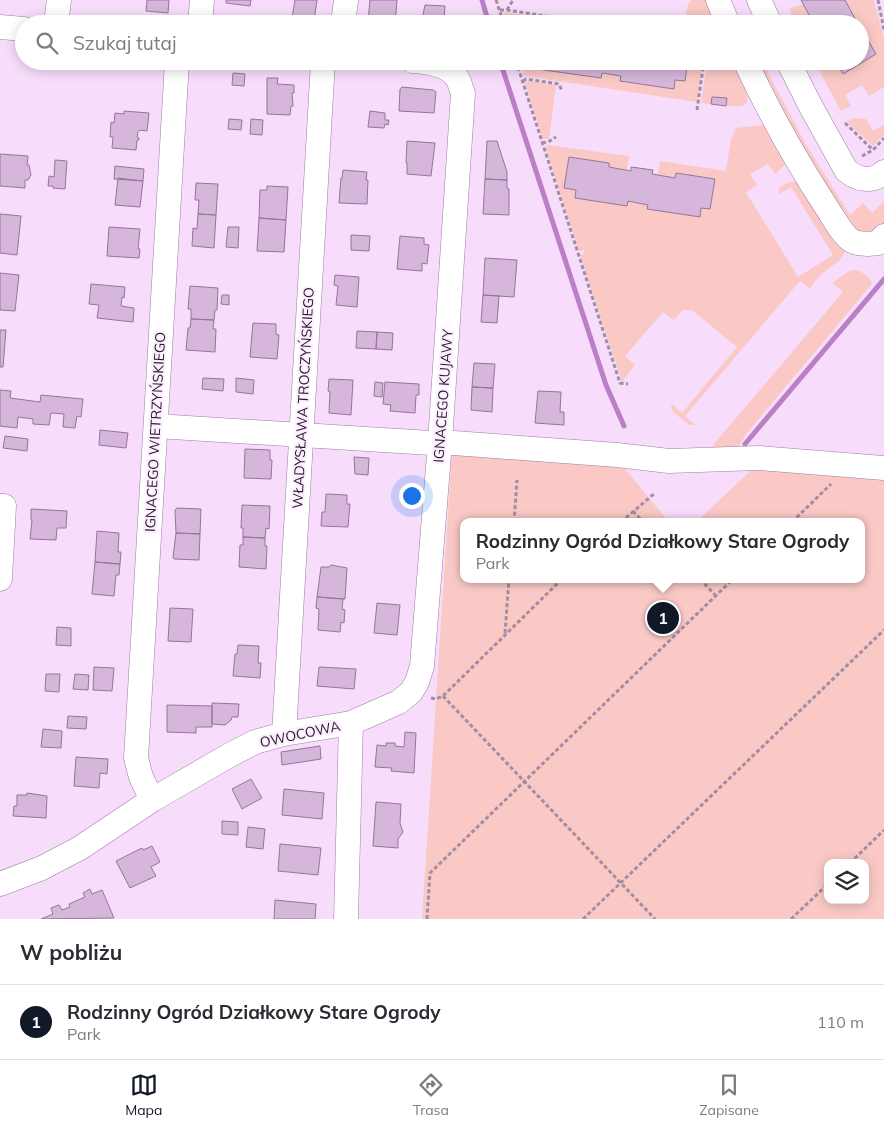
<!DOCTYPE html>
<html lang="pl">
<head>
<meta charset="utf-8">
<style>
  body { margin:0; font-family:Mulish,sans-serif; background:#f2f2f3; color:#2b2b33 }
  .controls { position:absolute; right:15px; bottom:15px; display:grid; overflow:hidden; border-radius:10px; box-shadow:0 2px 12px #0003 }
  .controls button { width:45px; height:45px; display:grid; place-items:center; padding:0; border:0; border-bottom:1px solid #e1e1e2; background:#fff; color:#2b2b33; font:25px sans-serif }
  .you { position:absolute; left:411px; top:495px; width:18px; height:18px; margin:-12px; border:4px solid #fff; border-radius:50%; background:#1a73e8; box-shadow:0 0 0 8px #1a73e833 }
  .badge { display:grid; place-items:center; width:32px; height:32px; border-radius:50%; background:#111827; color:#fff; font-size:16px; font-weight:700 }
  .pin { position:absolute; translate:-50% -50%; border:2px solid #fff; box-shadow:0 1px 5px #0006 }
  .popup { position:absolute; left:460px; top:518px; width:405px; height:65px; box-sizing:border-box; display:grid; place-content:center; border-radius:10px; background:#fff; filter:drop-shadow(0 1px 4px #0005); font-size:16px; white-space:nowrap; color:#7c7c81 }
  .popup b { font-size:19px; color:#2b2b33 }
  .popup::after { content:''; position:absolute; left:50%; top:100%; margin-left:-10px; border:10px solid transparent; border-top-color:#fff }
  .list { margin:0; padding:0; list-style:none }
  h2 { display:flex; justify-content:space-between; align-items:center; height:65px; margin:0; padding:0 20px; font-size:21px }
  h2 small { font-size:16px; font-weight:400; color:#7c7c81 }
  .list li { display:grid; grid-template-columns:32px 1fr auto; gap:15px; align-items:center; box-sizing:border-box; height:75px; padding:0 20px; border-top:1px solid #e1e1e2 }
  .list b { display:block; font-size:19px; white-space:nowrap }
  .list p { margin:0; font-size:16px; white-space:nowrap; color:#7c7c81 }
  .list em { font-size:16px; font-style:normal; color:#7c7c81 }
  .icon { flex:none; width:28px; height:28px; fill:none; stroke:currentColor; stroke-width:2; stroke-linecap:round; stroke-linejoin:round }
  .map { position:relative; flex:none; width:884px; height:919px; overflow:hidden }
  .search { position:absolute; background:#fff; box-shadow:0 2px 12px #0003; left:15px; right:15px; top:15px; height:55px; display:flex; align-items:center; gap:12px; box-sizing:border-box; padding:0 18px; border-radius:28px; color:#7c7c81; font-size:19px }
  .sheet { height:140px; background:#fff }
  nav { display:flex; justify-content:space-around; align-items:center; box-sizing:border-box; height:70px; border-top:1px solid #e1e1e2; background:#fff; font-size:14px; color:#7c7c81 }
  nav a { display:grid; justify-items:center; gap:2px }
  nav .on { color:#111827 }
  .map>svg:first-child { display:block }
</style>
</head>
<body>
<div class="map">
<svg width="884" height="919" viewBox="0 0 884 919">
  <rect width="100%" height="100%" fill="#f7ddfb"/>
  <path fill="#fac9c6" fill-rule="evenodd" d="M692,0H708L721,24H684L688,4Z
    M845,0H874L884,38V87L869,96L862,85L845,95L851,106L841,111L814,61H836L843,73L876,54L860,27V24H858Z
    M803,4L814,24H796L789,9Z
    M505,12L582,24H506L503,15Z
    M519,61H532L531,68L601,78L602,74L621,76L620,81L673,89L675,80L685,81L688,61H703L697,102L524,76Z
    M707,61H737C740,69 752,99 746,104C741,108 731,106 726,106L727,98L712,97L711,104L701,103Z
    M753,61H762L805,143L850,215L863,203L872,213L884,201V225L874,234L855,231L820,183Z
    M527,81L556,85L549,139H543L525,83Z
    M853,118L866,119L873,131L884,125V135L873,146L847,122Z
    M762,125L767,127L786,164L775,174L768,164L750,174L757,185L746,192L798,277L833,255L791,187L779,194V188L789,182H799L845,250C843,262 831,265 823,273C818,277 814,283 810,289L800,281L685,416L695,425H689L672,411L671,408L672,404L682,413L737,347L692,310H683L674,320L663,312L625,356L635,365L622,382L580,255L585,253L584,250L579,251L546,148L547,145L629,156L627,170L609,167V163L569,157L566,188L576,190L575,198L627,206L628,201L648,205L647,209L699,217L701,208L710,209L715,180L675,178L658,175L660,161L726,171L731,139L736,128Z
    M856,270C864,273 869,275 872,284L747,433L735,452L703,457L843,292L832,283L849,271Z
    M452,450L621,464L669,522H464V579H862V522H696L761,461L884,471V919H422ZM828,863H865V900H828Z"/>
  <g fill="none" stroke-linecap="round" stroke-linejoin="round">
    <path stroke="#bb7fc5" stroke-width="5" d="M482,0L489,24
      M500,61L606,385L624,426
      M745,444L884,279"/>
  </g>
  <path fill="#d6b7db" stroke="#937698" d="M147,0H169L168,13L146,11Z
    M226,0H251L250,6L226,3Z
    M295,0H317L314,21L292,18Z
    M370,0H397L395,24L368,22Z
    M801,0H845L858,24H814Z
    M425,5L445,6L444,19H449V24H421Z
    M860,27L876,54L843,74L836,61H860Z
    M531,61H688L685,81L675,80L674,89L620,81L621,76L602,73L601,78L530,68Z
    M233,73L245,74L244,86L232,85Z
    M267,78H278L277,84L294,85V93H292L293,106H291L290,115L267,114Z
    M402,87L433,90L436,92L434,113L399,111L400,89Z
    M712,97L727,98L726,106L711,104Z
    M124,111L149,113L147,131L140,130L138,132L137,137L139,138V140H137L136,150L112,148L113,137H110L111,122L114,123L115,113L124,114Z
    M370,111L385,113V120H389L388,125L385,124L384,128L368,127Z
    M229,119L242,120L241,130L228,129Z
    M251,119L263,120L262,135L250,134Z
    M407,141L435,143L431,176L407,174V163H406Z
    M487,141H497L507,172V180L485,179Z
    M0,154L28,156L27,165H29L31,175L28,180H25V188L0,186Z
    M569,157L609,163V167L631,171V167L653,170L652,174L658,175L675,178L676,173L715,179L710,209L701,208L700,217L647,209L648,205L628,201L627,206L575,198L576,190L564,188Z
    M55,160L67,161L65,189L53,188V186H48L49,176L54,177Z
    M115,166L144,169L143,181L114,179Z
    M343,170L367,172L366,180H368L367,204L339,203L341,178H342Z
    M118,178L143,181L140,207L115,205Z
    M485,179L507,180V188L509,189V215L483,214Z
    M196,183L218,184L216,215L198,214L199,200H195Z
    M267,186L288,187L286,220L259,218L260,190H267Z
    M0,214L21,216L17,255L0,253Z
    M198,214L216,215L214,248L192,246L193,228L197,229Z
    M259,218L286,220L284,252L257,251Z
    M109,227L140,229L138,249H140L139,258L107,256Z
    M228,227H239L238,248L226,247Z
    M351,235L370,236L369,251L351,250Z
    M400,236L424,238V244L429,245L427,264L422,263V271L397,269Z
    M485,258L517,260L514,297L483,295Z
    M0,273L19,275L15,311L0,310Z
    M335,275L359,277L357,307L336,305L338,286L334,285Z
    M91,284L125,287L124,298L122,297L121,306L134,308L133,322L97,318L99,305L89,304Z
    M190,286L218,288L217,310H215L214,320L191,319V309H188Z
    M222,295H229V305L221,304Z
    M483,295L499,296L497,323L481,322Z
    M191,319L214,320L213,329H216L215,352L186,350L188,328H190Z
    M253,323L276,324V334L279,335L277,359L250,357Z
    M0,330H6L3,367H0Z
    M357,331L377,332L376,349L356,348Z
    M377,332L393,333L392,350L376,349Z
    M474,363L495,364L493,388L472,387Z
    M203,378L224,379L223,391L202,389Z
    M236,378L254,380L253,394L236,392Z
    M329,379L353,380L351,415L329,413L330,392L328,391Z
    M375,382L383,383L382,397L374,396Z
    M385,382L419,384V395H416L415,413L390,411L391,405L383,404Z
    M472,387L493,388L492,412L471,410Z
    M0,390L11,391L10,398L40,402L41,395L83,399L81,417L77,416L75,428L63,427L64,414L51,413L49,425L33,424V419L18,417L17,428L0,426Z
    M538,391L561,392L560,412H564V425L535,423Z
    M100,430L128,433L126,448L99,445Z
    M5,436L28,439L27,451L3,448Z
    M245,449L270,450V460H272L271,479L244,478Z
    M354,457L369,458L368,475L355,474Z
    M326,494L347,495V504H350L348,527L321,526L322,512H325Z
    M242,505L270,506L269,529L266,528L265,538L243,537V528H241Z
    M177,508L201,509L200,534L176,533L175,510Z
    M31,509L67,511L66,528H57L56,540L30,539L32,520H31Z
    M97,531L119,533L118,552H121L120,564L95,562Z
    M176,533L200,534L199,560L174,559L173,557Z
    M243,537L265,538V546H267L266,569L239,567L240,545H243Z
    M95,562L120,564L119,575H116L114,596L92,594Z
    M331,565L347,568L345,599L317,597L321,567H329Z
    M317,597L343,599L342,609L345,610L344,623L341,622L340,632L318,630L319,609L316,608Z
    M377,603L400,605L397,635L374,633Z
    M170,608L193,609L191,642L168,641Z
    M57,627L71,628V646L56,645Z
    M238,645L259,646L258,663H261L260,678L233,676L235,654H237Z
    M94,667L114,668L112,691L93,690Z
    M319,667L356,669L354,689L317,686Z
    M46,674H60L59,692L45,691Z
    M75,674L89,675L88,690L73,689Z
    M212,703L239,704L238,717H232L231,720L225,725L212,724Z
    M167,705L212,706V727H196V733L167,732Z
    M68,716L87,717L86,729L67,728Z
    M43,729L62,731L61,748L41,747Z
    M405,732L416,733L414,773L391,771L392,768L375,767L377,745L386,746V743H395V746L404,747Z
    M320,746L321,759L282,765L281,752Z
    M76,757L108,759L107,774L100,773L99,788L74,786Z
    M251,779L262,798L242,809L232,789Z
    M284,789L324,793L322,819L282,815Z
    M27,793L47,796L46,818L13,816L14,806H17V795H27Z
    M376,802L401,804L400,823L403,832L398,839V848L373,846Z
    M222,821L238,822V835L222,834Z
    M248,827L265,829L263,849L246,847Z
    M280,844L321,848L318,875L278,871Z
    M152,846L160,862L151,867L156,876L130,888L116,861L142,848L143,850Z
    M90,889L92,894L102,890L114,918L41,919L53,914L51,908L59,905L62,910L70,907L69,904L85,897L83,893Z
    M275,900L316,904L315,919H274Z"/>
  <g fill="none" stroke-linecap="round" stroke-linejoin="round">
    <defs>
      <path id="minor" d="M718,0L728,24
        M759,0L770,24
        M56,24L59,0
        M200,24L202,0
        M343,24L346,0
        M0,27L24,29
        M745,61C769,112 796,161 827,208C833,217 843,236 852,241C860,245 869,244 878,243L884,236
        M788,61L810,105L846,170C857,180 873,183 884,172
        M156,426L431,443L440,442L617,455L669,461L759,458L884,468
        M0,506H4L0,579
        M284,734L323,61
        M152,800L141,777L136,758L177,61
        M0,884L42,868L80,848L152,800L228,756L255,742L284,734L351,723L399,702L411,692L417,682L422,666L440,442L463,93C461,89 460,82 457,78C448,64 428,62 413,61
        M346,919L351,723"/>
    </defs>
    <use href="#minor" stroke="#9b7da0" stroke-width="25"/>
    <path stroke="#a18da4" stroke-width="3" stroke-dasharray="4 2.5" stroke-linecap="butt" d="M496,0L504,24
      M878,0L884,30
      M500,10H507L597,24
      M507,10L513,0
      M790,17L794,24
      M516,61L619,380L620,383L628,384
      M523,81L526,79L559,84L562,91
      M697,110L704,61
      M845,123L873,150
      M542,143L548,142L556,137
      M862,156L873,150L884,138
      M633,511L643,522
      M514,522L517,480
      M621,522L655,493
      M792,522L831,484
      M700,579L716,596
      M505,633L509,579
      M443,696L655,919
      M431,698L436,699L443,696L562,579
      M850,863L884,830
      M427,919L430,873L733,579
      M583,919L884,630
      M791,919L828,884"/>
    <use href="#minor" stroke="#fff" stroke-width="24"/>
  </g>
  <g text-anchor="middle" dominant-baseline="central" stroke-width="4.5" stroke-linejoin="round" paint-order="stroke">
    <g font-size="14" fill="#271b29" stroke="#fdefff">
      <text transform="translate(443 396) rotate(-86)">IGNACEGO KUJAWY</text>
      <text transform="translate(303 398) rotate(-87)">WŁADYSŁAWA TROCZYŃSKIEGO</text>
      <text transform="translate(155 432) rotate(-87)">IGNACEGO WIETRZYŃSKIEGO</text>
      <text transform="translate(300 734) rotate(-12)">OWOCOWA</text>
    </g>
  </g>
</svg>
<div class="controls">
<button><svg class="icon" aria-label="layers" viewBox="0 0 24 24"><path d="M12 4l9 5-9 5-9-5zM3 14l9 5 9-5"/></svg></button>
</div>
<div class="you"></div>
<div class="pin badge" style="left:663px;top:618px">1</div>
<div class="popup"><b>Rodzinny Ogród Działkowy Stare Ogrody</b>Park</div>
<div class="search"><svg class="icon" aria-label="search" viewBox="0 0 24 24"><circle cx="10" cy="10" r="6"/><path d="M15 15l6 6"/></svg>Szukaj tutaj</div>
</div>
<section class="sheet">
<h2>W pobliżu<small></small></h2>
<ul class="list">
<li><span class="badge">1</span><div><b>Rodzinny Ogród Działkowy Stare Ogrody</b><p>Park</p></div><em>110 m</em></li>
</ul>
</section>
<nav>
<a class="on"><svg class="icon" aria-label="map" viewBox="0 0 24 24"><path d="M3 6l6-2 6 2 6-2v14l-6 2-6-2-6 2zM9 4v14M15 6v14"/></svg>Mapa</a>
<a><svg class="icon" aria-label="directions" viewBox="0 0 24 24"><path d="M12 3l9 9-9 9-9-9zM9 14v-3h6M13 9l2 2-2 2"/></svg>Trasa</a>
<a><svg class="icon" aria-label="saved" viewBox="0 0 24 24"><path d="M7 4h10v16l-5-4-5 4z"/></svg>Zapisane</a>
</nav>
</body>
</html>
